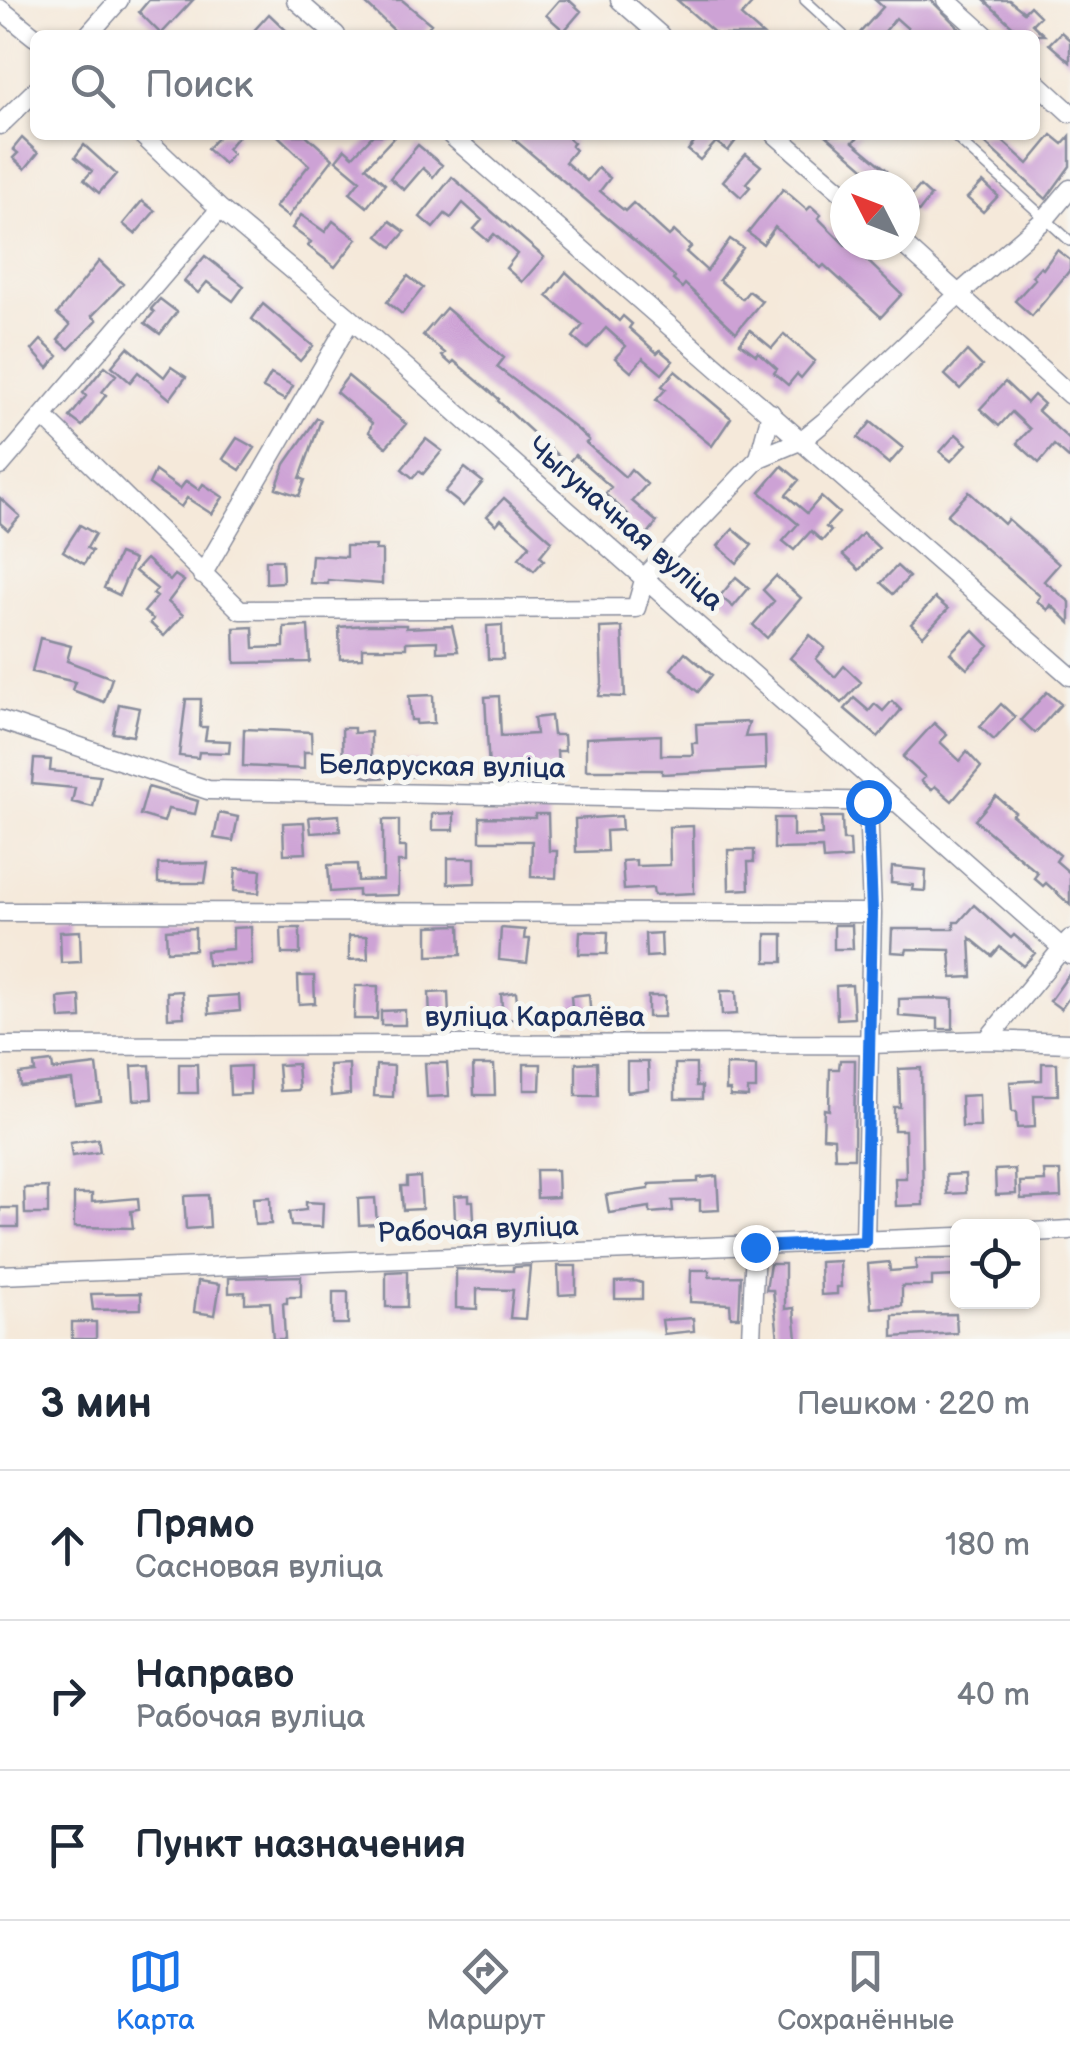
<!DOCTYPE html>
<html lang="ru">
<head>
<meta charset="utf-8">
<style>
  body { margin:0; font-family:"Balsamiq Sans",sans-serif; background:#f2f2f3; color:#1f2937 }
  .controls { position:absolute; right:30px; bottom:30px; display:grid; overflow:hidden; border-radius:15px; box-shadow:0 2px 8px #0004 }
  .controls button { width:90px; height:90px; display:grid; place-items:center; padding:0; border:0; border-bottom:2px solid #e0e1e3; background:#fff; color:#1f2937; font:50px sans-serif }
  .compass { position:absolute; left:830px; top:170px; width:90px; height:90px; border-radius:50%; background:#fff; box-shadow:0 2px 8px #0004; rotate:312deg }
  .stop { position:absolute; width:30px; height:30px; margin:-22px; border:8px solid #1a73e8; border-radius:50%; background:#fff }
  .stop.end { background:#1a73e8; border-color:#fff; box-shadow:0 2px 10px #0008 }
  .list { margin:0; padding:0; list-style:none }
  h2 { display:flex; justify-content:space-between; align-items:center; height:130px; margin:0; padding:0 40px; font-size:42px }
  h2 small { font-size:32px; font-weight:400; color:#747a83 }
  .list li { display:grid; grid-template-columns:65px 1fr auto; gap:30px; align-items:center; box-sizing:border-box; height:150px; padding:0 40px; border-top:2px solid #e0e1e3 }
  .list b { display:block; font-size:38px; white-space:nowrap }
  .list p { margin:0; font-size:32px; white-space:nowrap; color:#747a83 }
  .list em { font-size:32px; font-style:normal; color:#747a83 }
  .icon { flex:none; width:55px; height:55px; fill:none; stroke:currentColor; stroke-width:2; stroke-linecap:round; stroke-linejoin:round }
  .map { position:relative; flex:none; width:1070px; height:1339px; overflow:hidden }
  .search { position:absolute; background:#fff; box-shadow:0 2px 8px #0004; left:30px; right:30px; top:30px; height:110px; display:flex; align-items:center; gap:25px; box-sizing:border-box; padding:0 35px; border-radius:15px; color:#747a83; font-size:38px }
  .sheet { height:580px; background:#fff }
  nav { display:flex; justify-content:space-around; align-items:center; box-sizing:border-box; height:140px; border-top:2px solid #e0e1e3; background:#fff; font-size:28px; color:#747a83 }
  nav a { display:grid; justify-items:center; gap:5px }
  nav .on { color:#1a73e8 }
  .map>svg:first-child { display:block }
</style>
</head>
<body>
<div class="map">
<svg width="1070" height="1339" viewBox="0 0 1070 1339">
  <rect width="100%" height="100%" fill="#f6f6f2"/>
  <filter id="ink" filterUnits="userSpaceOnUse"><feTurbulence type="fractalNoise" baseFrequency=".01" numOctaves="2"/><feDisplacementMap in="SourceGraphic" scale="20" xChannelSelector="R" yChannelSelector="G"/><feConvolveMatrix kernelMatrix="1 2 1 2 8 2 1 2 1" color-interpolation-filters="sRGB"/></filter>
  <filter id="wash" filterUnits="userSpaceOnUse"><feTurbulence type="fractalNoise" baseFrequency=".0048" numOctaves="4" result="noise"/><feDisplacementMap in="SourceGraphic" scale="40" xChannelSelector="R" yChannelSelector="G"/><feGaussianBlur stdDeviation="2.25" result="paint"/><feColorMatrix in="noise" values="0 0 0 0 0 0 0 0 0 0 0 0 0 0 0 0 0 1.4 0 .05"/><feComposite in="paint" operator="in"/></filter>
  <g filter="url(#wash)">
    <rect width="100%" height="100%" fill="#f5e9da"/>
    <g id="blocks">
      <path fill="#cda2d5" d="M149,0H193L161,34L139,12Z
        M362,0H402L431,24L422,35H399Z
        M559,0H569L581,11L564,31L546,15Z
        M677,0H755L741,16L763,35H717Z
        M875,0H931L961,30L957,35H915L896,18L882,35H858L883,7Z
        M984,0H1009L1024,12L1030,6L1040,16L1032,24L1044,35H1022Z
        M269,14L291,35H250Z
        M1061,32L1070,40V62L1049,44Z
        M220,135H239L227,149L232,154L224,164L207,149Z
        M277,135H306L333,159L288,217L275,207L309,165Z
        M373,135H396L366,167L385,184L367,207L350,193L360,180L336,160L345,149L353,156Z
        M509,135H565L574,143L571,146L575,150L565,162L587,181L598,168L610,178L600,191L625,211L633,203L669,236L674,231L691,247L686,252L707,271L730,239L743,248L719,280L742,299L749,291L762,301L736,332L685,284L682,288L673,280L675,277L650,254Z
        M701,135H740L728,151L716,142L700,160L688,150Z
        M826,135H860L853,142L887,170L879,181Z
        M976,135H996L1028,164L1052,135L1063,144L1070,136V166L1046,199Z
        M22,138L38,153L25,169L13,158L18,153L13,149Z
        M84,145L116,174L99,193L84,180L92,171L75,157Z
        M418,145L442,165L433,177L423,168L404,190L390,178Z
        M746,154L761,166L746,183L750,187L741,197L723,181Z
        M452,177L544,257L522,282L506,268L517,254L494,234L488,241L474,229L482,220L463,203L451,218L445,214L433,228L420,217Z
        M983,182L998,196L983,212L967,198Z
        M920,186L931,196L917,214L905,203Z
        M783,189L807,210L811,206L821,215L818,218L845,245H851L902,294L881,317L824,265L821,268L775,227L763,244L748,233Z
        M142,201L155,211L135,234L123,224Z
        M301,215L325,232L333,221L357,239L335,267L308,246L311,242L292,228Z
        M390,221L405,232L392,247L378,236Z
        M1057,250L1070,260V270L1032,316L1015,301L1035,279L1032,276L1040,267L1043,269Z
        M205,256L244,286L233,301L207,282L198,293L184,281Z
        M99,261L123,284L92,316L97,320L69,349L58,340L70,325L57,314Z
        M566,272L619,321L623,316L632,324L629,328L657,353L660,350L673,361L662,374L643,358L631,372L615,358L626,346L606,328L587,349L573,337L583,325L547,296Z
        M408,276L423,288L402,314L387,302Z
        M160,299L177,312L160,334L145,323L154,312L151,309Z
        M263,304L313,346L300,361L252,319Z
        M446,308L504,358L497,367L577,429L589,440L586,443L625,477L631,469L647,484L632,501L657,522L647,535L625,517L628,514L605,494L611,487L575,455L567,464L498,401L499,399L454,361L451,364L442,356L445,353L423,335Z
        M750,330L772,348L784,334L815,361L801,378L797,374L788,385L774,373L777,369L758,352L756,355L740,343Z
        M41,340L58,356L48,368L32,350Z
        M128,347L164,377L171,367L186,377L170,399L138,372L130,382L112,366Z
        M967,351L982,366L960,389L945,375Z
        M105,366L116,375L102,392L106,395L82,426L70,417L86,396L83,393Z
        M675,371L731,418L712,446L656,400L666,389L662,386Z
        M271,374L293,386L285,400L263,388Z
        M348,376L406,424L386,447L369,432L372,423L336,392Z
        M1005,382L1027,403L1034,395L1044,404L1038,411L1070,440V459L1054,445L1039,463L1017,443L1030,429L1012,412L999,426L980,409Z
        M317,418L321,420L300,478L305,480L299,496L276,488L285,464Z
        M871,422L903,448L889,464L858,438Z
        M956,434L967,444L951,461L940,452Z
        M237,438L255,448L240,470L223,459Z
        M426,439L442,451L423,474L419,471L413,478L402,469Z
        M782,466L799,480L786,495L807,513L821,497L839,513L826,527L831,531L822,541L811,531L794,550L783,541L798,524L760,492Z
        M465,468L483,482L463,506L445,492Z
        M155,471L180,489L186,481L199,490L203,484L223,497L212,514L187,498L181,507L149,484Z
        M969,492L1004,524L1008,519L1059,564L1044,581L1070,602V623L1051,605L1048,610L1037,601L1040,596L947,515Z
        M0,498L20,516L8,530L0,523Z
        M504,498L552,541L540,556L544,560L534,571L519,558L530,545L501,519L496,525L487,516Z
        M80,525L95,534L87,548L92,551L84,564L63,551Z
        M733,529L752,545L737,563L718,546Z
        M863,533L879,548L859,570L843,555Z
        M346,546H376L375,550H382V584L328,580V584L310,583L312,555L346,557Z
        M119,554L134,560L119,595L104,588Z
        M146,559L170,581L175,575L184,581L168,602L183,615L164,636L150,623L153,619L144,612L157,597L153,594L157,589L135,571Z
        M266,560H282L283,582L266,583Z
        M897,566L909,577L893,594L881,583Z
        M776,576L801,598L767,638L753,625L774,601L763,590Z
        M736,577L749,588L733,607L720,596Z
        M935,598L948,609L923,636L911,624Z
        M366,625H406V628L452,626L458,651L437,652V641L406,642V648H362V658L340,659L339,627Z
        M502,625L503,659H488L487,626Z
        M308,626L310,662L235,663L234,628L253,627L254,648L284,647V627Z
        M622,627L625,697L599,696L602,683L600,628Z
        M973,630L989,646L967,669L950,653Z
        M810,635L825,648L816,659L835,677L844,666L861,682L842,703L790,658Z
        M40,638L71,646L67,661L112,678L104,702L72,690L75,682L32,672Z
        M685,652L712,675L698,692L671,669Z
        M1047,692L1061,704L1035,733L1021,720Z
        M433,695L434,723L416,724V720H411L409,696Z
        M499,696L501,736L536,734L534,718L551,716L553,735H564L565,751H557L558,768L489,770L485,697Z
        M854,698L869,711L875,704L883,711L892,701L901,710L878,737L845,709Z
        M186,699H201L200,727H207L205,740L230,741L229,753L199,752L198,758L179,756Z
        M119,704L139,708L133,736L113,733Z
        M1001,704L1015,717L994,740L980,727Z
        M749,722L745,737L765,736L766,769L662,774V770H586V738L661,735V755H693L692,743H697L696,724Z
        M934,723L947,735L940,742L960,761L967,752L981,767L952,801L935,786L931,790L921,781L925,777L903,757Z
        M342,728H354V733L371,732V763L419,761V776L374,778L363,776V769H343Z
        M244,729L311,732L312,752H304V769L243,766Z
        M34,759L51,760L50,771L100,776L93,807L72,802L75,788L32,784Z
        M148,787L198,801L195,814L168,809L164,822L140,815Z
        M996,796L1015,812L1012,815L1060,855L1056,861L1070,873V905L1046,883L1043,886L1034,878L1038,873L975,820Z
        M219,813L238,817L233,841L214,838Z
        M454,813V830H432V814Z
        M535,814H548L549,851H557L556,878L531,877L532,841H480V817L535,818Z
        M339,815L340,831L311,833L309,817Z
        M621,816L622,830L606,831L607,851L576,852L575,819Z
        M821,817H842L843,840H850L851,858L823,860L822,848L774,849V818H793V836L822,835Z
        M383,820H399V847H406V862H398V895L358,896V890L330,892L328,865L357,864L358,881L383,880Z
        M304,822L306,853L284,854L283,823Z
        M693,826L694,893L654,895L653,888L624,890L622,861L636,860V866L670,865L669,827Z
        M728,850H754V862H748L749,889L729,890Z
        M448,858H475V883L448,884Z
        M208,863L205,883H158V864Z
        M892,867L926,870L925,891L912,890L913,885L891,883Z
        M236,868L261,870L259,893L234,891Z
        M974,905L1011,938L1014,935L1035,953L1023,966L1000,947L992,956L970,938L972,977L952,978L950,950L907,949L906,953L891,952L892,929H954V922H959Z
        M460,925L461,955L428,956V926Z
        M834,925H852L853,949H834Z
        M251,927L252,965H207L206,951L233,949V928Z
        M195,928V950L167,951L166,930Z
        M281,928H300V954H282Z
        M501,928L525,930L524,939H530L527,963L499,960Z
        M80,931L81,962L61,963L60,932Z
        M580,931L608,932L607,954H579Z
        M661,933L662,956L646,957L645,934Z
        M766,934H783V962H766Z
        M349,936H367L368,959L349,960Z
        M1070,973V996L1061,1009L1050,1001Z
        M298,976H314L315,1003L299,1004Z
        M852,985L854,1018L837,1019L836,986Z
        M355,986H378L377,1019H354Z
        M182,991L184,1017L168,1018L167,992Z
        M721,991H736L737,1014L722,1015Z
        M448,992L449,1018L430,1019L429,993Z
        M516,992L519,1019L503,1020L501,994Z
        M589,994L591,1019L573,1020L571,996Z
        M239,995L240,1011L209,1014L208,997Z
        M80,996L81,1018L60,1019L58,998Z
        M648,996H665L664,1017H648Z
        M926,998L953,999V1029H938V1019L899,1016V999Z
        M405,1010V1025H381V1011Z
        M840,1060H855L854,1158H835L834,1138L823,1137L824,1109L829,1110L830,1069H839Z
        M52,1062L53,1070L97,1065L101,1101L75,1104L72,1080L20,1086L19,1074L35,1072L34,1064Z
        M597,1062L598,1096H576V1063Z
        M627,1062H648L649,1089L627,1092Z
        M425,1063H447L449,1096L427,1097Z
        M1042,1063H1057L1058,1095H1034L1035,1127L1017,1128L1016,1112H1012L1010,1082L1042,1080Z
        M179,1064H197L198,1093H179Z
        M297,1064L299,1090L280,1091L278,1065Z
        M349,1064L350,1094L331,1096L329,1065Z
        M524,1064H541L540,1090H524Z
        M675,1064H696V1086H702V1099H675Z
        M150,1065L152,1099L134,1100L132,1066Z
        M376,1065L394,1066L393,1097L374,1096Z
        M473,1065H494L495,1095H474Z
        M726,1065L756,1066V1089H748V1097L730,1096V1090H726Z
        M250,1066V1094L230,1095L229,1067Z
        M921,1068L923,1205L896,1206L895,1178H906L905,1130H894V1107H900L899,1069Z
        M979,1095L980,1127H962L961,1096Z
        M98,1139L100,1152L72,1156L70,1143Z
        M1015,1169L1016,1194L996,1195L995,1170Z
        M536,1170H557L558,1197L537,1198Z
        M1044,1171H1060L1061,1197L1021,1199L1020,1182L1045,1181Z
        M965,1174L966,1193L947,1194L946,1175Z
        M717,1176L719,1210L700,1211V1200L672,1201L673,1211L650,1213V1207L609,1213L606,1195L649,1189V1184L698,1182V1178Z
        M420,1177L422,1209L403,1210L401,1186H407V1178Z
        M48,1187V1214H25L24,1188Z
        M74,1194H92V1202L138,1198L139,1210L131,1211L133,1228L74,1227Z
        M208,1195L210,1227L186,1229L184,1196Z
        M469,1195V1201H473L474,1220H455L454,1196Z
        M270,1197L271,1224L255,1225L253,1198Z
        M375,1198L377,1224L359,1225L358,1199Z
        M306,1202L323,1203L322,1227L291,1226L289,1212L306,1210Z
        M0,1208H18V1227H0Z
        M916,1259H958V1276L932,1277V1286H902V1306L871,1308L868,1264L889,1262L890,1271L916,1269Z
        M840,1261L841,1287H837V1294L821,1295L820,1262Z
        M770,1264H785V1309L794,1308L797,1339H778L773,1290H766Z
        M530,1266L525,1319L510,1318L513,1290L477,1289V1309L456,1308V1269L513,1271V1267Z
        M558,1266H576V1294L559,1295Z
        M691,1270H709V1277L741,1276L739,1317H731L730,1304L690,1302Z
        M407,1271V1307H386V1272Z
        M301,1276V1297H287V1303H283L285,1339H273L270,1302L245,1303V1292L229,1293V1278Z
        M198,1281L220,1284L215,1315L194,1312Z
        M636,1281L642,1283V1299H615V1282Z
        M333,1292H348V1324H333Z
        M141,1293V1309L93,1310L91,1294Z
        M956,1314L957,1333L893,1337V1315Z
        M693,1318L694,1331L664,1334L662,1320Z
        M72,1322H96V1339H72Z"/>
    </g>
  </g>
  <g filter="url(#ink)">
    <use href="#blocks" fill-opacity="0" stroke="#888c9c" stroke-width="2.5"/>
    <g fill="none" stroke-linecap="round" stroke-linejoin="round">
      <defs>
        <path id="service" d="M805,0L843,35
          M953,135L1070,241"/>
        <path id="minor" d="M296,0L336,35
          M620,0L660,35
          M946,0L985,35
          M0,9L35,37
          M88,35L119,0
          M1035,81L1070,113
          M0,125L35,91
          M142,135L220,209L351,319L1070,955
          M451,135L1070,676
          M776,135L845,195
          M904,245L1070,395
          M43,416L240,610L636,608L645,577L759,458L802,440L824,422L960,293L1045,219L1070,189
          M759,458L771,413
          M0,466L220,209
          M202,575L351,319
          M0,720L208,790L895,802
          M0,912L872,913
          M987,1040L1070,939
          M0,1046L870,1044L987,1040L1070,1043
          M1032,1232L1070,1230
          M865,1242L872,913L868,802
          M0,1275L958,1237
          M751,1339L755,1247"/>
      </defs>
      <use href="#service" stroke="#888c9c" stroke-width="12"/>
      <use href="#minor" stroke="#888c9c" stroke-width="21"/>
      <use href="#service" stroke="#fff" stroke-width="9"/>
      <use href="#minor" stroke="#fff" stroke-width="18"/>
    </g>
  </g>
  <g fill="none" stroke-linecap="round" stroke-linejoin="round" filter="url(#ink)">
    <path stroke="#1a73e8" stroke-width="12" d="M755,1247L865,1242L872,913L868,802"/>
  </g>
  <g text-anchor="middle" dominant-baseline="central" stroke-width="10" stroke-linejoin="round" paint-order="stroke">
    <g font-size="28" fill="#1b2f5e" stroke="#f6f6f2">
      <text transform="translate(625 524) rotate(41)">Чыгуначная вуліца</text>
      <text transform="translate(442 767) rotate(1)">Беларуская вуліца</text>
      <text x="535" y="1017">вуліца Каралёва</text>
      <text transform="translate(478 1230) rotate(-2)">Рабочая вуліца</text>
    </g>
  </g>
</svg>
<div class="controls">
<button><svg class="icon" aria-label="locate" viewBox="0 0 24 24"><circle cx="12" cy="12" r="6"/><path d="M12 2v4M12 18v4M2 12h4M18 12h4"/></svg></button>
</div>
<svg class="compass" viewBox="-18 -18 36 36"><path d="M0-13l5 13h-10z" fill="#e53935"/><path d="M0 13l5-13h-10z" fill="#747a83"/></svg>
<div class="stop" style="left:868px;top:802px"></div>
<div class="stop end" style="left:755px;top:1247px"></div>
<div class="search"><svg class="icon" aria-label="search" viewBox="0 0 24 24"><circle cx="10" cy="10" r="6"/><path d="M15 15l6 6"/></svg>Поиск</div>
</div>
<section class="sheet">
<h2>3 мин<small>Пешком · 220 m</small></h2>
<ul class="list">
<li><svg class="icon" aria-label="ahead" viewBox="0 0 24 24"><path d="M12 20V5M6 11l6-6 6 6"/></svg><div><b>Прямо</b><p>Сасновая вуліца</p></div><em>180 m</em></li>
<li><svg class="icon" aria-label="right" viewBox="0 0 24 24"><path d="M7 20v-9h11M14 6l5 5-5 5"/></svg><div><b>Направо</b><p>Рабочая вуліца</p></div><em>40 m</em></li>
<li><svg class="icon" aria-label="arrive" viewBox="0 0 24 24"><path d="M6 21V4h12l-3 4 3 4H6"/></svg><div><b>Пункт назначения</b></div></li>
</ul>
</section>
<nav>
<a class="on"><svg class="icon" aria-label="map" viewBox="0 0 24 24"><path d="M3 6l6-2 6 2 6-2v14l-6 2-6-2-6 2zM9 4v14M15 6v14"/></svg>Карта</a>
<a><svg class="icon" aria-label="directions" viewBox="0 0 24 24"><path d="M12 3l9 9-9 9-9-9zM9 14v-3h6M13 9l2 2-2 2"/></svg>Маршрут</a>
<a><svg class="icon" aria-label="saved" viewBox="0 0 24 24"><path d="M7 4h10v16l-5-4-5 4z"/></svg>Сохранённые</a>
</nav>
</body>
</html>
